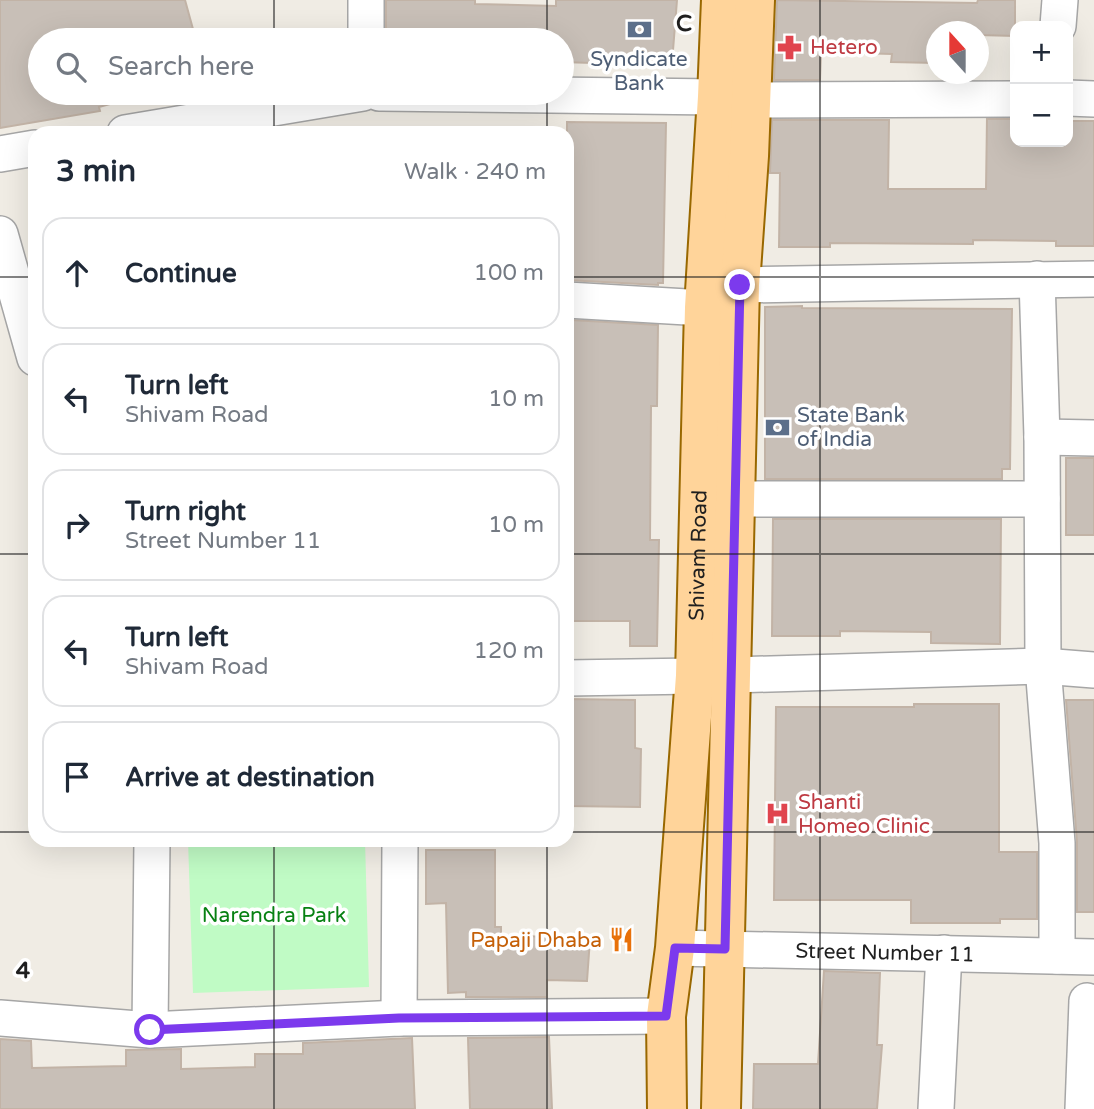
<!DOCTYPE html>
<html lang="en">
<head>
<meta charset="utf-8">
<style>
  body { margin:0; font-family:"Varela Round",sans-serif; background:#f6f6f7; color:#1f2937 }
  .controls { position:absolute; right:21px; top:21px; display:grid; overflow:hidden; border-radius:14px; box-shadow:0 7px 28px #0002 }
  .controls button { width:63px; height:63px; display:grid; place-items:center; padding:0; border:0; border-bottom:2px solid #e0e1e3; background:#fff; color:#1f2937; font:35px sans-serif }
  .compass { position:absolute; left:926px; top:21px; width:63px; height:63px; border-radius:50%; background:#fff; box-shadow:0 7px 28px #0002; rotate:339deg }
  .stop { position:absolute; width:21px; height:21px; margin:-16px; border:5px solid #7c3aed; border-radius:50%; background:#fff }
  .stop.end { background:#7c3aed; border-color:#fff; box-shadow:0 2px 7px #0008 }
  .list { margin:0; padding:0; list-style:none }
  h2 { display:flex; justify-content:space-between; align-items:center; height:91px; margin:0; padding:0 28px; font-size:30px }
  h2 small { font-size:23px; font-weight:400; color:#747a83 }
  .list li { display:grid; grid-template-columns:46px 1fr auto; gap:21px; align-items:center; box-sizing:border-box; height:112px; margin:0 14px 14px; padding:0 14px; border:2px solid #e0e1e3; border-radius:21px }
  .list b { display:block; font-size:26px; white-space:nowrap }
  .list p { margin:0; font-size:23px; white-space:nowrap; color:#747a83 }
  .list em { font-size:23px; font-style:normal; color:#747a83 }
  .icon { flex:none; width:38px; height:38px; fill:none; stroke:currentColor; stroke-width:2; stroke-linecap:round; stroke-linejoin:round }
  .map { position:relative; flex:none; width:1094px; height:1109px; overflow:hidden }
  .search { position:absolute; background:#fff; box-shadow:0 7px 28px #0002; left:28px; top:28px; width:546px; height:77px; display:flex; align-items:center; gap:18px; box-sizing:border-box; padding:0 24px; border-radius:38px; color:#747a83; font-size:26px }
  .panel { position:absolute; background:#fff; box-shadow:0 7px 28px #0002; left:28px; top:126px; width:546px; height:721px; border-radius:21px }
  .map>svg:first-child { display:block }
</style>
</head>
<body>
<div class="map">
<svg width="1094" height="1109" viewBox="0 0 1094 1109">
  <rect width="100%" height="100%" fill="#f0ece4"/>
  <path fill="#c0fbc5" d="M188,840H365L369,987L193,993Z"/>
  <path fill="#c8bfb7" stroke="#c2b3a6" stroke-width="2" d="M0,0H185L196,40H40V93H150L99,107L100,111L0,128Z
    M386,0H475V4L556,6V0H677L672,63L592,60V63L562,62V40H386Z
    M777,0L977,3L978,0H1015V36L978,35V32H936V63L891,62L892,54L821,52L820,80H774Z
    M987,119H1015V142H1068V121H1094V246H1056V241L973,240V244L830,243V247H779L780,173H770L772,120H889L888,189H986Z
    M567,122L666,123L663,283H658V285L567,280Z
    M802,306V308L1012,309L1010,469H1002V479H765V307Z
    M571,320L658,325L657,406H651L650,540H659L657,646H630V621H567V434H570Z
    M1066,458H1094V535H1066Z
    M773,519H1001L1000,644L931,643V632L840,631V636H772Z
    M567,699L635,700V748L641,749L640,807L567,806Z
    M1066,700H1094V912H1077V842Z
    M914,704H999V852H1037V919H1000V923H911V900H774L776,707H914Z
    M426,850H495V927H501V935L590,939L587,981L547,980V997H466V992L448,993L446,903L426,904Z
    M824,971L880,973L877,1045H882L877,1109H753L754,1064H818Z
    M549,1037L552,1109H470L468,1038Z
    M412,1038L415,1109H0V1039L31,1041L32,1068L126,1066V1050L181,1049V1069L255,1067V1054H303V1043Z"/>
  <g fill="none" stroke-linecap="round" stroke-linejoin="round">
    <defs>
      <g id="minor">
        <path d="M1058,26L1060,0"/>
        <path d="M366,40V0"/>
        <path d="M379,93L717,97"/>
        <path d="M1068,98L1094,99"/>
        <path d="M751,100L1015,99"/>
        <path d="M125,133L363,93"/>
        <path d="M0,154L35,148"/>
        <path d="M0,234L35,358"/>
        <path d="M1037,279L1042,437L1043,666L1057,843V956"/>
        <path d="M740,285L1094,279"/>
        <path d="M567,300L704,308"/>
        <path d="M1042,437L1094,438"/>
        <path d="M737,499H1042"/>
        <path d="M733,675L1043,666L1094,670"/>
        <path d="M567,678L695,676"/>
        <path id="s1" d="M675,948L1094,957"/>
        <path d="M0,1018L150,1030L399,1018L666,1016"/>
        <path d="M399,1018L400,840"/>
        <path d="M150,1030L152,840"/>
        <path d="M936,1109L944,953"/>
        <path d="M1083,1109L1087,1001"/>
      </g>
      <g id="major">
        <path id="s2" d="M667,1109L666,1016L675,948L695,676L704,308L717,97L721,0"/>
        <path d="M721,1109L740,285L749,156L755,0"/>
      </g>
    </defs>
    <use href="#minor" stroke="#a6a6a6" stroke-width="38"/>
    <use href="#major" stroke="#996800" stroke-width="42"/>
    <use href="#minor" stroke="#fff" stroke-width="35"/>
    <use href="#major" stroke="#ffd49a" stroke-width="38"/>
  </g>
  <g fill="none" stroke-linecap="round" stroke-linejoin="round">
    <path stroke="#7c3aed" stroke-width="9" d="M150,1030L399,1018L666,1016L675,948L725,949L740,285"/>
  </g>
  <path fill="none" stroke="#1f1f1f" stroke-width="2" stroke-opacity="0.55" d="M274,0V40M547,0V40M820,0V1109M274,93V133M547,93V133M0,277H35M567,277H1094M0,554H35M567,554H1094M0,832H35M567,832H1094M274,840V1109M547,840V1109"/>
  <defs>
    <symbol id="bank-bare" viewBox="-9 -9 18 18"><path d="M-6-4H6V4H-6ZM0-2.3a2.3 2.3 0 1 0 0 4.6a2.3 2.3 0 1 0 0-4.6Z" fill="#5c6f8a" stroke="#fff" stroke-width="2.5" paint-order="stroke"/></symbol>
    <symbol id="pharmacy-bare" viewBox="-9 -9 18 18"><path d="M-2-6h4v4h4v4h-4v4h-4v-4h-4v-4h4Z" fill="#e0444e" stroke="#fff" stroke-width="2.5" paint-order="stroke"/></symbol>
    <symbol id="hospital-bare" viewBox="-9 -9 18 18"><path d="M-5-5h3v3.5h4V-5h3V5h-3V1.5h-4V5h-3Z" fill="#e0444e" stroke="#fff" stroke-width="2.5" paint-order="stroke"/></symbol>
    <symbol id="restaurant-bare" viewBox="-9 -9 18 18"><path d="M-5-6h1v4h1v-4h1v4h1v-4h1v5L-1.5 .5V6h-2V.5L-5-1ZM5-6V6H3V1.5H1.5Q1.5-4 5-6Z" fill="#e8710a" stroke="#fff" stroke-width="2.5" paint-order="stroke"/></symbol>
  </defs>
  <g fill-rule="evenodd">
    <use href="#bank-bare" x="622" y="12" width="35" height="35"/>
    <use href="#pharmacy-bare" x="772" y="30" width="35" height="35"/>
    <use href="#bank-bare" x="760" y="410" width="35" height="35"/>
    <use href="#hospital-bare" x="760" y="796" width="35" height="35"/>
    <use href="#restaurant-bare" x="604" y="922" width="35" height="35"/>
  </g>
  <g text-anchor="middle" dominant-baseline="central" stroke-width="7" stroke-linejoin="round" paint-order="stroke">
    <g font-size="21" fill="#be3a42" stroke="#fff" text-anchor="start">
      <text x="810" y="47">Hetero</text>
      <text x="798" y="802">Shanti<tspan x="798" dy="24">Homeo Clinic</tspan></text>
    </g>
    <g font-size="21" fill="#4e5e75" stroke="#fff">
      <text x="639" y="59">Syndicate<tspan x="639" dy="24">Bank</tspan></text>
      <text x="797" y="415" text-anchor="start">State Bank<tspan x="797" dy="24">of India</tspan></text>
    </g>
    <g font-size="21" fill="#1f1f1f" stroke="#fff">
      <text stroke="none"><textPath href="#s2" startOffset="555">Shivam Road</textPath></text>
      <text stroke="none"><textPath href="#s1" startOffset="210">Street Number 11</textPath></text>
    </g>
    <g font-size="21" fill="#088113" stroke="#fff">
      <text x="274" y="915">Narendra Park</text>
    </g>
    <g font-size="21" fill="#c56008" stroke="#fff" text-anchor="end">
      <text x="602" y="940">Papaji Dhaba</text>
    </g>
  </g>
  <g font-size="23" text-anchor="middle" font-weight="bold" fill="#1f1f1f" stroke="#fff" stroke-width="7" stroke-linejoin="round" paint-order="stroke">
    <text x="684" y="31">C</text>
    <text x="23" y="978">4</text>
  </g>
</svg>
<div class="controls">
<button>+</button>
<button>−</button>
</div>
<svg class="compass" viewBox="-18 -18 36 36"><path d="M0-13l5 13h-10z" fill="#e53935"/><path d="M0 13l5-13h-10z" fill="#747a83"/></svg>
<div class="stop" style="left:150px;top:1030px"></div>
<div class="stop end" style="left:740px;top:285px"></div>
<div class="search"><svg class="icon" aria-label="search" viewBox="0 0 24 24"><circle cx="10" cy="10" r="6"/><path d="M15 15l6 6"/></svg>Search here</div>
<section class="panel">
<h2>3 min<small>Walk · 240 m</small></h2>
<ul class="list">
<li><svg class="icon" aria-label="ahead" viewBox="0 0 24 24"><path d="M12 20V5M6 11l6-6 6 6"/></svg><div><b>Continue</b></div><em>100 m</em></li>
<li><svg class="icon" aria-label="left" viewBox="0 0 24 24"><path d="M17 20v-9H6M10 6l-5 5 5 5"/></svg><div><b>Turn left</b><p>Shivam Road</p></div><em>10 m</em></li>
<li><svg class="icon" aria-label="right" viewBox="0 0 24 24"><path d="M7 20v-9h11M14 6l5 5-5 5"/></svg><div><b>Turn right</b><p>Street Number 11</p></div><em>10 m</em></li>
<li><svg class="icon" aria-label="left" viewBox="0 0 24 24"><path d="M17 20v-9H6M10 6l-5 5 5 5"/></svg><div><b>Turn left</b><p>Shivam Road</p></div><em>120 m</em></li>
<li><svg class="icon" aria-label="arrive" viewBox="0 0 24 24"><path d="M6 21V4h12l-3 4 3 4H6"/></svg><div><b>Arrive at destination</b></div></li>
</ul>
</section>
</div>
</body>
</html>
